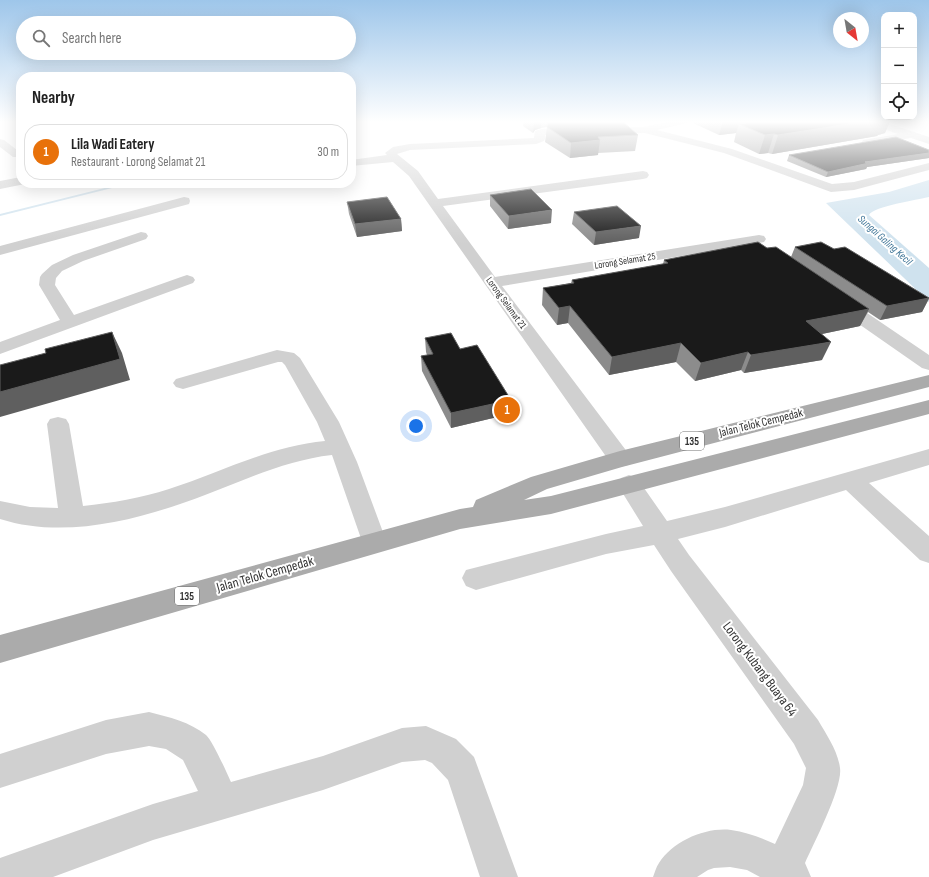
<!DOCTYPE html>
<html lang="en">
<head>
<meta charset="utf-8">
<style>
  body { margin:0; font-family:"Sofia Sans Condensed",sans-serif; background:#f2f2f2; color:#222 }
  .controls { position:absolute; right:12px; top:12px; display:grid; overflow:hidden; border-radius:8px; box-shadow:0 4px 16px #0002 }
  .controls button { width:36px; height:36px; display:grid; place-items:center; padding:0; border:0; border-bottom:1px solid #e0e0e0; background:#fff; color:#222; font:20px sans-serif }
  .compass { position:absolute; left:833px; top:12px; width:36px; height:36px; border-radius:50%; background:#fff; box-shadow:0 4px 16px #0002; rotate:149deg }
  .you { position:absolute; left:416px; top:426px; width:14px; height:14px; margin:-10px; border:3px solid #fff; border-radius:50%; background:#1a73e8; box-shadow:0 0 0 6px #1a73e833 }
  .badge { display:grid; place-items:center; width:26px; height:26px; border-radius:50%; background:#d93025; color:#fff; font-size:13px; font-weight:700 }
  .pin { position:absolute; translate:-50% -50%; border:2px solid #fff; box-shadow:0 1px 4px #0006 }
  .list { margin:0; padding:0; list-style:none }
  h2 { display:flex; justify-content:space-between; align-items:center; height:52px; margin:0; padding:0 16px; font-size:17px }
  h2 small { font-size:13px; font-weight:400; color:#767676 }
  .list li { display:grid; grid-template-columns:26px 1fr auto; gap:12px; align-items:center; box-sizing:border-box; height:56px; margin:0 8px 8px; padding:0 8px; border:1px solid #e0e0e0; border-radius:16px }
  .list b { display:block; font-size:15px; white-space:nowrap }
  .list p { margin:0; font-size:13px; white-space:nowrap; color:#767676 }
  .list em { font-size:13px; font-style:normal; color:#767676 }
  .icon { flex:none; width:22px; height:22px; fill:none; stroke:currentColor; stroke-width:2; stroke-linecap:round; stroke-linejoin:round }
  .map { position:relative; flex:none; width:929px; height:877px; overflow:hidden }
  .search { position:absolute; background:#fff; box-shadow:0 4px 16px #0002; left:16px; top:16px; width:340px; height:44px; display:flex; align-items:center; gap:10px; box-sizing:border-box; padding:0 14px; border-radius:22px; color:#767676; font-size:15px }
  .panel { position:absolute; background:#fff; box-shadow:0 4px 16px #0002; left:16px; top:72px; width:340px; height:116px; border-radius:16px }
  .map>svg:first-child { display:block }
</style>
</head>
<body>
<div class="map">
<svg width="929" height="877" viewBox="0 0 929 877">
  <rect width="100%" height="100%" fill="#fff"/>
  <path fill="#cfe2ee" d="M929,180V197C917,200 874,206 869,215L929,268V302L826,203L889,192Z"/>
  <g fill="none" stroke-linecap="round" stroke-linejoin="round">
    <path fill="#cfe2ee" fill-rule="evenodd" d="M125,183H132L0,216V214Z"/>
    <path fill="#d0d0d0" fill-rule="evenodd" d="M670,121H688L687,123L657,130L732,149L832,184L854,182L929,163V170L854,190L831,192L724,153L645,133L545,135V139L544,141L536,144L410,150L397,154L418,171L438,199L643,171L647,172L649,175L647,178L643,179L443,206L495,277L759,235L764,236L766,239L764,242L759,243L502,286L628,453L631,459L628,465L620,467L612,465L409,176L393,162L351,166V160L387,155L385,153L393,147L410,144L534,138L535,131L541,129L644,127Z
      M866,121H881L929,137V144L911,138L867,145L863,144L862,142L863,140L898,134L867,123Z
      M0,139L4,140L21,153V157H13L0,147Z
      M21,177V183L25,184L0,189V181Z
      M184,197L189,198L190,201L189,204L0,255V246Z
      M141,232L146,233L148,236L146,239L83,261L62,271L56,278L55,285L74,315L181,277L187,275L193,277L195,280L193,283L0,354V342L60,320L39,285L40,277L42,274L52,265L73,255Z
      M839,297L845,298L929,355V370L922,368L833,306L831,302L833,298Z
      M277,350L294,353L300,358L339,422L357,462L387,543L383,550L374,553L365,550L332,455C287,460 247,479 205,495C142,519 66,540 0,519V501L30,507L58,508L47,424L50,419L58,417L66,419L69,424L83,506C112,503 141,498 169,489C221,472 270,446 325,441L317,422L285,365L282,362H278L183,389L176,387L173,383L176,379Z
      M929,449V465L869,483L929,536V563L920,560L846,490L725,527L678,539L689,555L818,720C826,734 838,751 840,768C843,787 814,843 805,863L811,877H760L747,870L730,867L714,868L708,870L697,877H653C655,872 656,867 659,863C673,841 706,827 731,830C747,832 761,838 775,844L803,785L806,768L794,744L671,571L654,545L606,554L476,590L466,586L462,578L466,570L606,534L643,526L617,484L621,478L629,475L637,478L667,521L725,507Z
      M149,712C169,717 190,722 206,735C212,740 227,773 231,782L323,756L402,728L426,726L456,739L474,757L518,877H480L448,780L432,763L425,760L402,762L323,790L153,840L53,877H0V858L153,804L198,791L183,760L166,749L149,746L106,754L0,788V754L106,720Z"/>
    <path fill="#ababab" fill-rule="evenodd" d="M929,375V387L622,467L547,489L524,500L551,496L929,400V414L551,514L460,529L0,663V635L460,509L473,507L476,500L531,477L620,451Z"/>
  </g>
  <path fill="#8c8c8c" d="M524,121H567L638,135L635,151L598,153V155L570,158L545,142L547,127L541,128L535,130L533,133L523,126Z
    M693,121H890L885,133L878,135L877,136L772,154L768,153L759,154L734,142L736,133L719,135L693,123Z
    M929,150V158L867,167L866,169L826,177L787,161L789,155Z
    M490,195L551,223L508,229L490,206Z
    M347,202L401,219L402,231L357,237L349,214Z
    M574,212L639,238L594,245L572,224Z
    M795,247L834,249L929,298V299L922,312L880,320L868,312L860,326L822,334V360L744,373L741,370L695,381L676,362L609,375L568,323L557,325L542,305L543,288L571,283L572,280L663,264L664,260L767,248L791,257Z
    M425,338L460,349L510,414L451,428L422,371L421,356L427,355L426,352Z"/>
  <path fill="#5f5f5f" d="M535,121H541V128L535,130L533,133L534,123Z
    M723,121H809L739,124L736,133L719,135Z
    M868,121H890L885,133L878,135L877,136L772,154L778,135Z
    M774,134L768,153L759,154L765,135Z
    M600,140L598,155L570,158L571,143Z
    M929,153V158L867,167L866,169L826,177L828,172L865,162Z
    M552,210L551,223L508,229L509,216Z
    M401,219L402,231L357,237L355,224Z
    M641,226L639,238L594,245L596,232Z
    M929,298L922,312L880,320L887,306Z
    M570,306L568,323L557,325L559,308Z
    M869,309L860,326L798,339L806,321Z
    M112,332L122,353L130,380L0,417V392Z
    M831,342L822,360L744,373L751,355Z
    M681,343L676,362L609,375L612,357Z
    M748,352L741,370L695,381L701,363Z
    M511,400L510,414L451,428V413Z"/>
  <path fill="#1a1a1a" stroke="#5f5f5f" d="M580,121H622L638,135L598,137L600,140L571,143L547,127L548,122Z
    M759,121H868L778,135L774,134L765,135L739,124Z
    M896,137L929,150V153L865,162L869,163L828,172L789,155Z
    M531,189L552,210L509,216L490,195Z
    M387,197L401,219L355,224L347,202Z
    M617,206L641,226L596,232L574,212Z
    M758,242L767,248L776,247L869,309L806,321L831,342L751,355L748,352L701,363L681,343L612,357L570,306L559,308L543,288L574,283L572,280L668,263L664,260Z
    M821,242L834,249L845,247L929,298L887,306L795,247Z
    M112,332L120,359L0,392V365L46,353L45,349Z
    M451,333L460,349L477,345L511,400L451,413L421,356L433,354L425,338Z"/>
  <linearGradient id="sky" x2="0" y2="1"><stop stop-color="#9ec6ea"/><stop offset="0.5" stop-color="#fff"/><stop offset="1" stop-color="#fff" stop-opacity="0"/></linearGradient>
  <rect width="929" height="244" fill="url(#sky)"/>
  <g text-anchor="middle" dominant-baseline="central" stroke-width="4" stroke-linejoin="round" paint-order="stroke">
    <g font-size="10" fill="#333" stroke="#fff">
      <text transform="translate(625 261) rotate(-9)">Lorong Selamat 25</text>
      <text transform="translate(506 303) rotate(54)">Lorong Selamat 21</text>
    </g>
    <g font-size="11" font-style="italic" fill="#3f7597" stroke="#fff">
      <text transform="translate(885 240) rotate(42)">Sungai Galing Kecil</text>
    </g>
    <g fill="#fff" stroke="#707070" stroke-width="1">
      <rect x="680" y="432" width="24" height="18" rx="3"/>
      <rect x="175" y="587" width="24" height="18" rx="3"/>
    </g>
    <g font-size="11" font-weight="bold" fill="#333">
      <text x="692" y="441">135</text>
      <text x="187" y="596">135</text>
    </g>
    <g font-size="12" fill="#333" stroke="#fff">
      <text transform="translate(761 423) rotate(-14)">Jalan Telok Cempedak</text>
    </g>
    <g font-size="14" fill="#333" stroke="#fff">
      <text transform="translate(265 574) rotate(-16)">Jalan Telok Cempedak</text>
      <text transform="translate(760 669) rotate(53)">Lorong Kubang Buaya 64</text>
    </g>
  </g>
</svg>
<div class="controls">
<button>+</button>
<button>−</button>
<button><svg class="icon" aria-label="locate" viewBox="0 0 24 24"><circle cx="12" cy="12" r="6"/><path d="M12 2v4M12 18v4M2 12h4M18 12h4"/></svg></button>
</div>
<svg class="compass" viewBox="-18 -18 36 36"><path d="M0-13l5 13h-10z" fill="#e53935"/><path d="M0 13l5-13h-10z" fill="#767676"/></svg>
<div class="you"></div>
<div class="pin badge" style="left:507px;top:410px;background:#e8710a">1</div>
<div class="search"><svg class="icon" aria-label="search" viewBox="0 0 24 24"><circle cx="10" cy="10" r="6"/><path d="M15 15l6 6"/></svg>Search here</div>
<section class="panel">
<h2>Nearby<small></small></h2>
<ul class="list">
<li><span class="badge" style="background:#e8710a">1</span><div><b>Lila Wadi Eatery</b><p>Restaurant · Lorong Selamat 21</p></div><em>30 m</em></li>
</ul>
</section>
</div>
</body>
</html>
